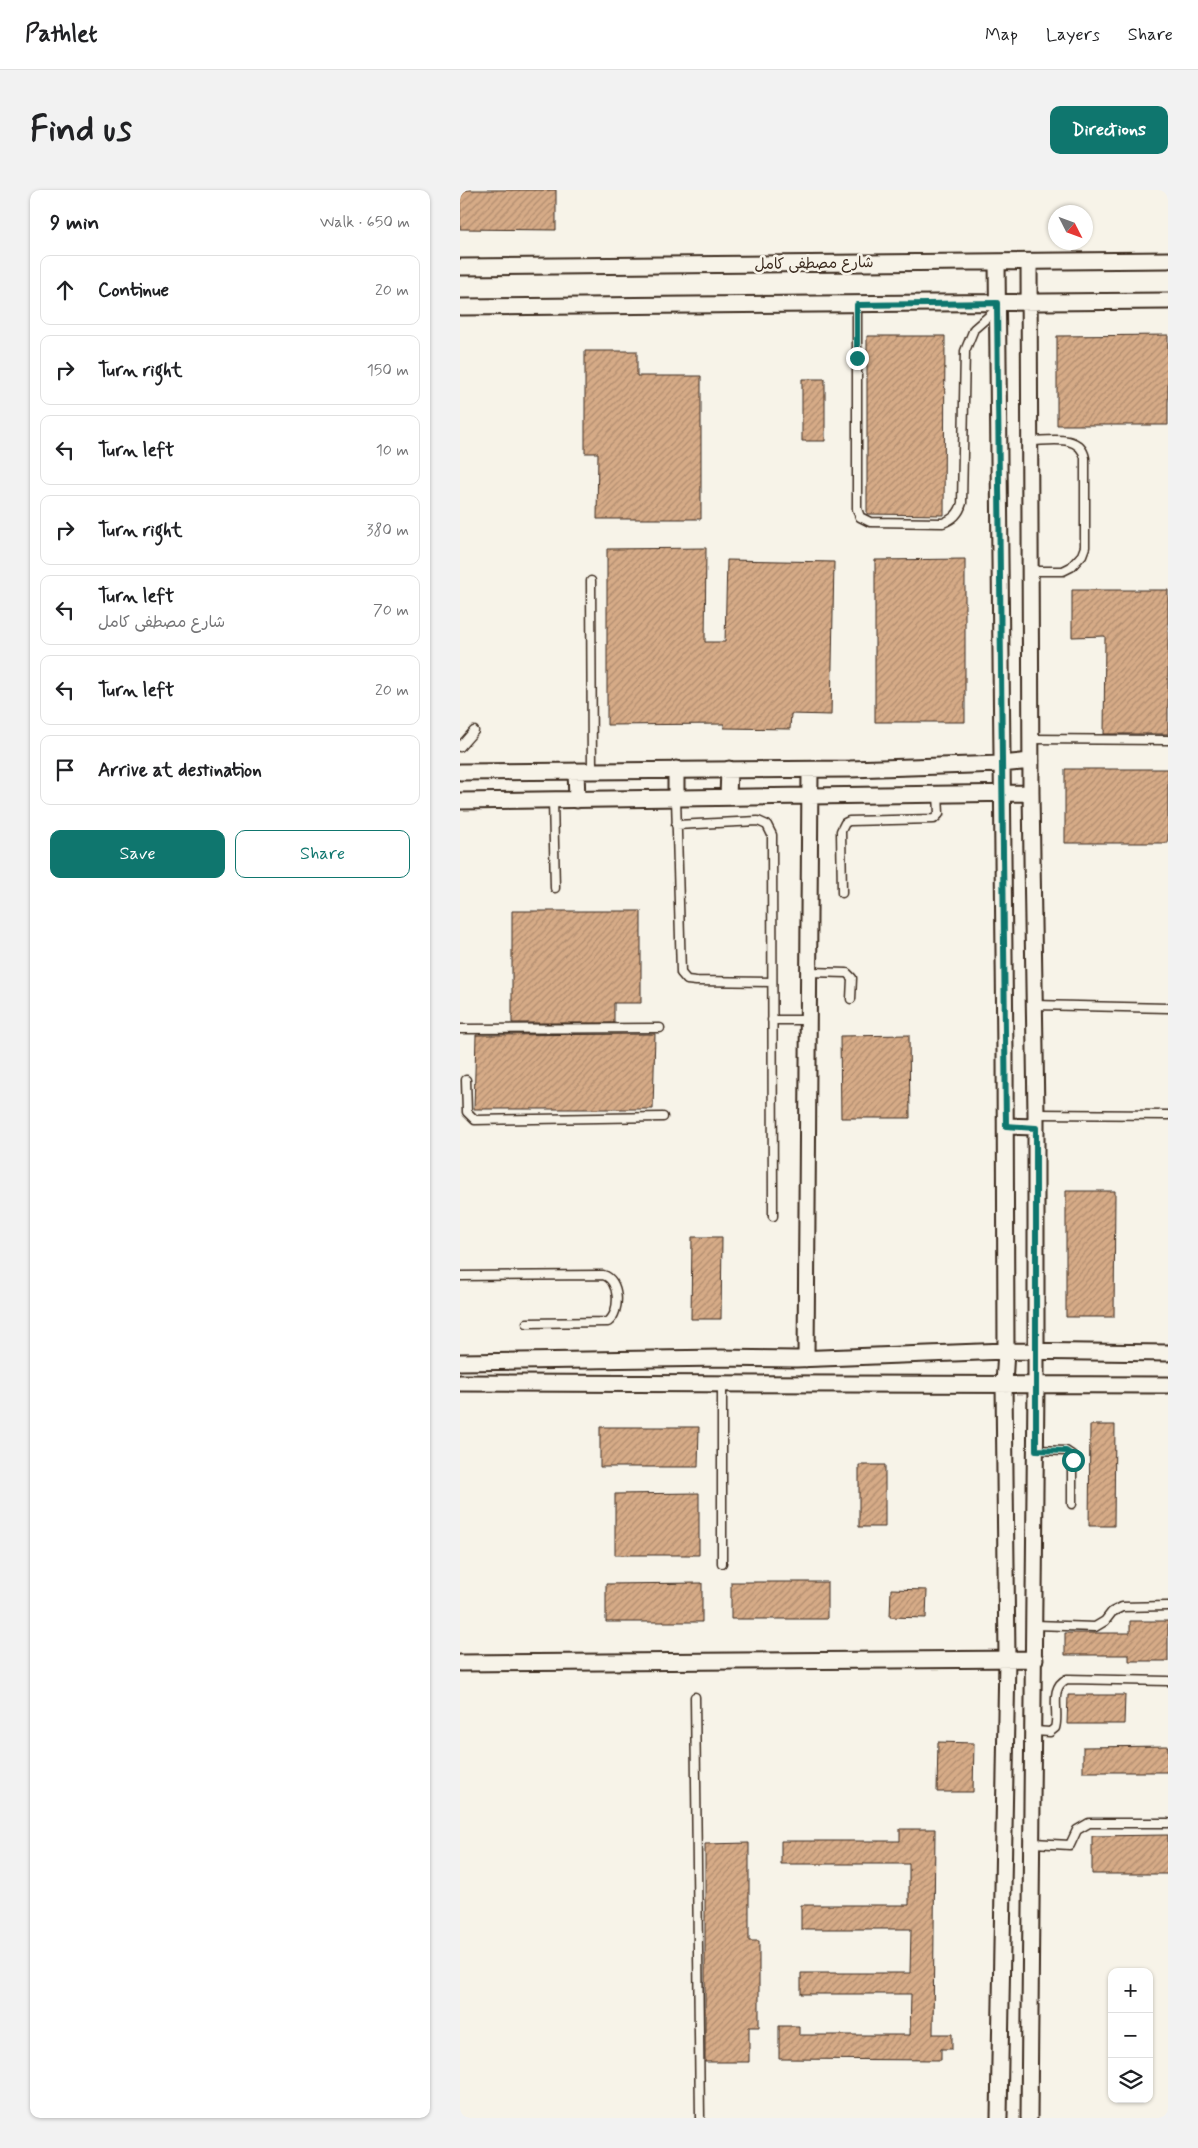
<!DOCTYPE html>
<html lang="en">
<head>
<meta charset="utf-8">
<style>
  body { margin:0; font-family:Mynerve,"Playpen Sans Arabic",sans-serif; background:#f2f2f2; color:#202124 }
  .controls { position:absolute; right:15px; bottom:15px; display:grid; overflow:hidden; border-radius:10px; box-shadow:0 1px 4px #0004 }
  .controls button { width:45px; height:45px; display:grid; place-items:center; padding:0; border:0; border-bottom:1px solid #e0e0e0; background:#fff; color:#202124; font:25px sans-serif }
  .compass { position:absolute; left:588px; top:15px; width:45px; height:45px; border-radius:50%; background:#fff; box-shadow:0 1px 4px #0004; rotate:132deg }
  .stop { position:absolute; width:15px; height:15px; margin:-11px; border:4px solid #0f766e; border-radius:50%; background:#fff }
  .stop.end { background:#0f766e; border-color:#fff; box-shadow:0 1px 5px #0008 }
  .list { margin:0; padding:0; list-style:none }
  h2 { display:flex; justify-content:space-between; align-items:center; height:65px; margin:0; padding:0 20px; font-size:21px }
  h2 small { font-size:16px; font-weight:400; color:#757577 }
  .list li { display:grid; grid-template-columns:32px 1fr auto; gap:15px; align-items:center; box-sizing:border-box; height:70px; margin:0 10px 10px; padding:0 10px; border:1px solid #e0e0e0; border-radius:10px }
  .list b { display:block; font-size:19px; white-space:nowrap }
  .list p { margin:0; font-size:16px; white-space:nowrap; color:#757577 }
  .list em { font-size:16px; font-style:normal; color:#757577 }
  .actions { display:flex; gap:10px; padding:15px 20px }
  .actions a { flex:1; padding:11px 0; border:1px solid #0f766e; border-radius:10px; text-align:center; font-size:18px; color:#0f766e }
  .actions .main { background:#0f766e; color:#fff }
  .icon { flex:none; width:28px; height:28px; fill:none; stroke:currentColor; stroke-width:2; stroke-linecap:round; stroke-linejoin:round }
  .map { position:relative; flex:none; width:708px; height:1928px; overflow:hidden; border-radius:10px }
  header { display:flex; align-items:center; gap:30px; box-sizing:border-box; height:70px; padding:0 25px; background:#fff; border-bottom:1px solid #e0e0e0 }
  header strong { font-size:24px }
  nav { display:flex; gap:28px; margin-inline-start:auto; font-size:18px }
  .intro { display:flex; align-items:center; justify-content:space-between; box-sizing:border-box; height:120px; padding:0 30px }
  h1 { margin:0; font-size:35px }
  .button { padding:12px 22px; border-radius:10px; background:#0f766e; color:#fff; font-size:18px; font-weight:700 }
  main { display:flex; gap:30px; padding:0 30px }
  aside { flex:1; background:#fff; border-radius:10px; box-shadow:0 1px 4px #0004 }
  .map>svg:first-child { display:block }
</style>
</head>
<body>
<header>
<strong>Pathlet</strong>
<nav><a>Map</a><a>Layers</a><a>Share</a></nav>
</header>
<div class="intro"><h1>Find us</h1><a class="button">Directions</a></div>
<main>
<aside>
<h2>9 min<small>Walk · 650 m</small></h2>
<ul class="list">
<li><svg class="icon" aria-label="ahead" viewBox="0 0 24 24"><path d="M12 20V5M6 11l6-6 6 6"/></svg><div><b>Continue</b></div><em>20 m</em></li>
<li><svg class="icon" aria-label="right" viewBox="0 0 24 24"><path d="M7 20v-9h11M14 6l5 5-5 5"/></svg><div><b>Turn right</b></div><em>150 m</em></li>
<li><svg class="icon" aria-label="left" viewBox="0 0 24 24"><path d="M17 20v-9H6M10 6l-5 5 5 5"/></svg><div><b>Turn left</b></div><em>10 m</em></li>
<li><svg class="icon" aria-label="right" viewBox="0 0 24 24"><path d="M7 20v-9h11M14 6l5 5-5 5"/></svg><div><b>Turn right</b></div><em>380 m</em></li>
<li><svg class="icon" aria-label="left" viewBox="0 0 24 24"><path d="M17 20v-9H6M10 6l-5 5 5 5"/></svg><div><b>Turn left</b><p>شارع مصطفى كامل</p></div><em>70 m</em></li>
<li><svg class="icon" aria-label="left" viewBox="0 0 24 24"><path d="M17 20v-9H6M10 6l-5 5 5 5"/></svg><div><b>Turn left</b></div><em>20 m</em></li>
<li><svg class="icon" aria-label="arrive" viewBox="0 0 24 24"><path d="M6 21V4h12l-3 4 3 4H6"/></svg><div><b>Arrive at destination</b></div></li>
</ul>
<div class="actions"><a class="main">Save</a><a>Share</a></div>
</aside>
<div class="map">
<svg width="708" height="1928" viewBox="0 0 708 1928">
  <defs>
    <pattern id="building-hatch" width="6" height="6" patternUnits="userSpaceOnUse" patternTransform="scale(1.25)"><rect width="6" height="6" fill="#d6ab87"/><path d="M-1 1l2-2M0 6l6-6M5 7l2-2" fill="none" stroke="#af8b6e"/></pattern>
  </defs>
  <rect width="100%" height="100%" fill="#f7f3e8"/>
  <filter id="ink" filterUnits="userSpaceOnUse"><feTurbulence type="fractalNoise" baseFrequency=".02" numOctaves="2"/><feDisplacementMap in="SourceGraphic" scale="10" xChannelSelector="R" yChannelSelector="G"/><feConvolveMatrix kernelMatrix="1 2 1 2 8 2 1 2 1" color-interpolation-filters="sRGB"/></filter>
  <g filter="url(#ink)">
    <path fill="url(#building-hatch)" stroke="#3b2a1e" d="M0,0H96V40L0,39Z
      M708,145V235H597V146Z
      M407,146H485L484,325L407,324Z
      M125,161H177V186H241V329H137L138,263H125Z
      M342,189H365V251H342Z
      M246,358L245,452H265L267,370L374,372L371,525L331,524L330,539L264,538V534L147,535V359Z
      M505,369V532H415V370Z
      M612,400H708V544H644L645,446L612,447Z
      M605,579H708V653H605Z
      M52,721H181V813H154V833H52Z
      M195,844L193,919H14L16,845Z
      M449,845L450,928H381L380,846Z
      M606,1001H655L654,1127H606Z
      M232,1047H262L261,1129H231Z
      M630,1235H655L654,1336H629Z
      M140,1237H239L238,1277H140Z
      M399,1275H425V1337H399Z
      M239,1303V1365H155V1304Z
      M271,1392H367V1429H271Z
      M242,1393V1432H146V1394Z
      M431,1399L467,1400L466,1428L430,1427Z
      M670,1431H708V1471H669V1465H605V1443H670Z
      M608,1505H665L664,1534H607Z
      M478,1552L514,1553L513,1602H477Z
      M708,1556V1582H623V1557Z
      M440,1639H475L473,1844H492V1859H481V1870L319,1869V1836H339V1845H450L451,1804H341V1783H450L451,1739H341V1715H449V1674H321V1651H440Z
      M708,1645V1684H632V1646Z
      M289,1653V1751H299V1837H289V1872H245V1654Z"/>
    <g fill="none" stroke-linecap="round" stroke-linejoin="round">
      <defs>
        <path id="lane" d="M397,115V319L400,327L410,332L483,333C493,329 499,324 502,313L505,161L514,139L537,119
          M570,251C589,251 620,243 625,268V357L622,365L611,377L603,381H570
          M131,391L132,581
          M571,549L708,550
          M0,557L14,541
          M216,608L221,783L227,790L236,791L312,792
          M93,610L95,698
          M216,635L298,631L307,635L312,645L313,1026
          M382,703L381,641L385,633L389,631L474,629L479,624L478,604
          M349,782L387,783L392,788L391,809
          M574,815L708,818
          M312,830H348
          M0,839L200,838
          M6,890L7,922L15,930L203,927
          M576,924L708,925
          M0,1086L143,1085C160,1089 161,1122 148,1132L67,1133
          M576,1260L606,1261L612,1265V1314
          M262,1373V1194
          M575,1435L635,1437L645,1431L652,1422L662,1417L708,1416
          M235,1507L240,1928
          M574,1541L590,1542L595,1538C600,1522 588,1498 607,1489L708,1491
          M573,1653L610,1655L617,1640L629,1633H708"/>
        <path id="street" d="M537,72L545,863L546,1161L544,1194L547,1468L539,1928
          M0,77L708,70
          M0,117L708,111
          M116,581L117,610
          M0,582L390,579L541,574L571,571
          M268,607L269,579
          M216,608V579
          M0,611L571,603
          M546,936L576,937
          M346,1169L350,580
          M0,1172L261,1168L336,1169L546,1161L708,1163
          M0,1193L708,1195
          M0,1473L575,1469
          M569,1928L576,1195V924L571,603L569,72"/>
      </defs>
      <use href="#lane" stroke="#3b2a1e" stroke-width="11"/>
      <use href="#street" stroke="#3b2a1e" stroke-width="19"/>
      <use href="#lane" stroke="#f7f3e8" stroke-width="8"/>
      <use href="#street" stroke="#f7f3e8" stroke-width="15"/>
    </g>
  </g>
  <g fill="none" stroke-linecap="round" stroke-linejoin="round" filter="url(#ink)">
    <path stroke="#0f766e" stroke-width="6" d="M397,168V115L537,113L546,936L576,938V1260L606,1261L612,1265L613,1270"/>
  </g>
  <g text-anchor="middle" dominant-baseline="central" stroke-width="5" stroke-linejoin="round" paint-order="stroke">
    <g font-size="15" fill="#3b2a1e" stroke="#f7f3e8">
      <text transform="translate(354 74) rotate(-1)">شارع مصطفى كامل</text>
    </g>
  </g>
</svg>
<div class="controls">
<button>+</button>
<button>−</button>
<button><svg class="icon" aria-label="layers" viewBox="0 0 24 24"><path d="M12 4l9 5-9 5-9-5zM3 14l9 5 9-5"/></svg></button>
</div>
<svg class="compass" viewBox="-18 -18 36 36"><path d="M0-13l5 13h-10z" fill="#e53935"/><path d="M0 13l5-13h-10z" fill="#757577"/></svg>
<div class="stop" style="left:613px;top:1270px"></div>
<div class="stop end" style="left:397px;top:168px"></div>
</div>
</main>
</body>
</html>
